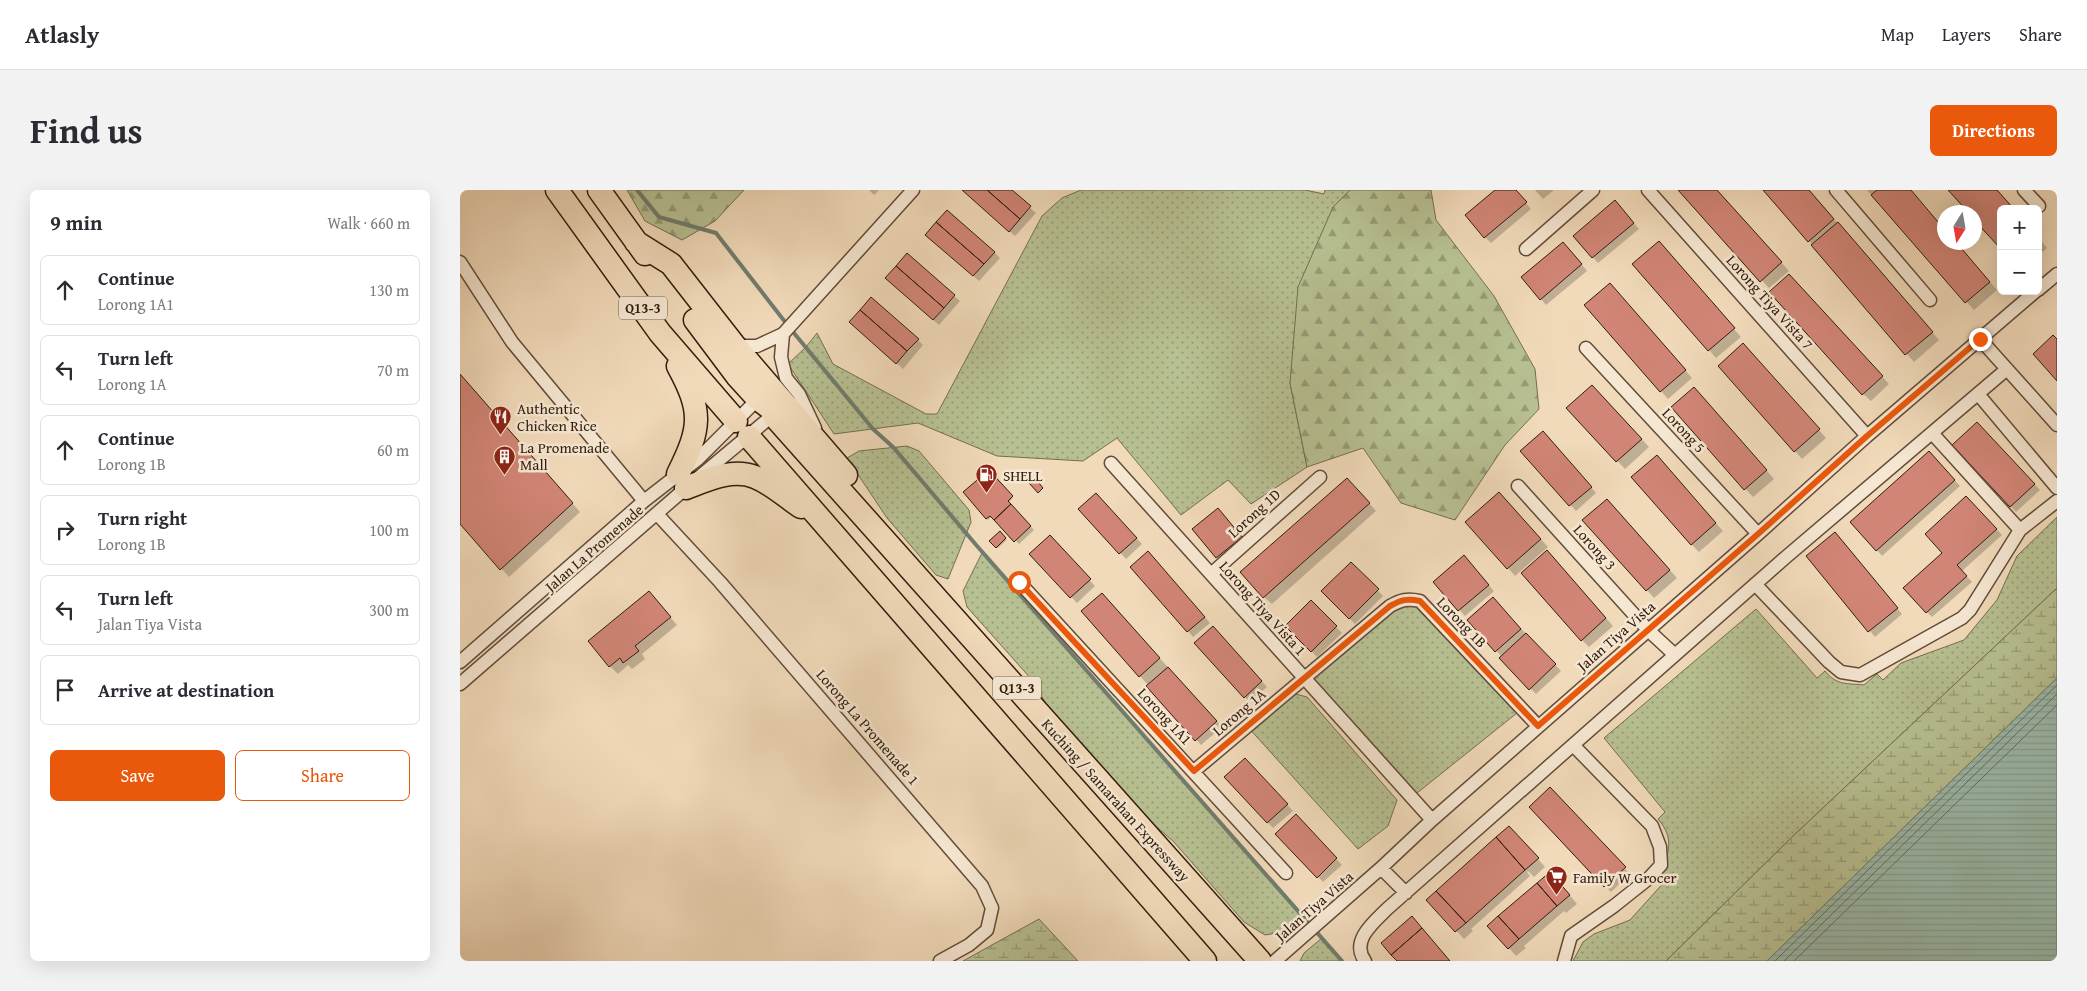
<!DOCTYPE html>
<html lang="en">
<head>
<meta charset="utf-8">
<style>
  body { margin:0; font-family:"Gentium Book Plus",serif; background:#f2f2f3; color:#2b2b33 }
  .controls { position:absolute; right:15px; top:15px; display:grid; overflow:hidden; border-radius:8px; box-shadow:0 5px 20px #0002 }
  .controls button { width:45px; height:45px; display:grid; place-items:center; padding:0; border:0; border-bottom:1px solid #e1e1e2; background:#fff; color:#2b2b33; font:25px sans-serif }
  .compass { position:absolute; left:1477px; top:15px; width:45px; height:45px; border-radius:50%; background:#fff; box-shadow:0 5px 20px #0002; rotate:191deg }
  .stop { position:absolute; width:15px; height:15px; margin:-11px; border:4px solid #ea580c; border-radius:50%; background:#fff }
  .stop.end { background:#ea580c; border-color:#fff; box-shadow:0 1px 5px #0008 }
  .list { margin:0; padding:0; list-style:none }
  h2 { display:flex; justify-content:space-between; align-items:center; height:65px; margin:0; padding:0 20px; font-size:21px }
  h2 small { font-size:16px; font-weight:400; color:#7c7c81 }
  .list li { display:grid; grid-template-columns:32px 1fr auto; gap:15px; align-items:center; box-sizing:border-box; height:70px; margin:0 10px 10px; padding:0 10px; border:1px solid #e1e1e2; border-radius:8px }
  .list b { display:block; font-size:19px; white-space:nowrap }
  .list p { margin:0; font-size:16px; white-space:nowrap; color:#7c7c81 }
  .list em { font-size:16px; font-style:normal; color:#7c7c81 }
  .actions { display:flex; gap:10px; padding:15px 20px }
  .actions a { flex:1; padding:11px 0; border:1px solid #ea580c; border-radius:8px; text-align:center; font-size:18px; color:#ea580c }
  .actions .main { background:#ea580c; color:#fff }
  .icon { flex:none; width:28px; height:28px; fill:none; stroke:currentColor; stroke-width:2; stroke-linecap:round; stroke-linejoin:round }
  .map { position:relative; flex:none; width:1597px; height:771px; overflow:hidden; border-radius:8px }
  header { display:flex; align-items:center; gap:30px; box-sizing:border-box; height:70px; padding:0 25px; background:#fff; border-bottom:1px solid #e1e1e2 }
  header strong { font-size:24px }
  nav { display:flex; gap:28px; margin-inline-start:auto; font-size:18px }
  .intro { display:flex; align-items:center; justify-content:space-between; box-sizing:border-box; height:120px; padding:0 30px }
  h1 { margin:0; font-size:35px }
  .button { padding:12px 22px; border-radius:8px; background:#ea580c; color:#fff; font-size:18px; font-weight:700 }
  main { display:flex; gap:30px; padding:0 30px }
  aside { flex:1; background:#fff; border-radius:8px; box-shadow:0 5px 20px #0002 }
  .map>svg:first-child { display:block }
</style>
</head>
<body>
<header>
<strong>Atlasly</strong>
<nav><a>Map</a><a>Layers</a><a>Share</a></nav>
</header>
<div class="intro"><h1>Find us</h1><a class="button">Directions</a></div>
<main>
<aside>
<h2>9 min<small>Walk · 660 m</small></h2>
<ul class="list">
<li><svg class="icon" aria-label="ahead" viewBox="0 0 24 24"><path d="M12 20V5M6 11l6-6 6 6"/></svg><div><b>Continue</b><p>Lorong 1A1</p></div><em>130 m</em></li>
<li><svg class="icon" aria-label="left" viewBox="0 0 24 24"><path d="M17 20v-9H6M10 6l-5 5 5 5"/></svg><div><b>Turn left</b><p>Lorong 1A</p></div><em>70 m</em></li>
<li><svg class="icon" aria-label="ahead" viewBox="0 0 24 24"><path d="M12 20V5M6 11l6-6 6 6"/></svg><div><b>Continue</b><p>Lorong 1B</p></div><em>60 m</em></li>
<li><svg class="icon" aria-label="right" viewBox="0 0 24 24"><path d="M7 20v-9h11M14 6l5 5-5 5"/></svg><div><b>Turn right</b><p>Lorong 1B</p></div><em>100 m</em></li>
<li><svg class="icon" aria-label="left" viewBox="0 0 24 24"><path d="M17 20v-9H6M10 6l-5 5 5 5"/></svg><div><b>Turn left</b><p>Jalan Tiya Vista</p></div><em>300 m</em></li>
<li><svg class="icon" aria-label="arrive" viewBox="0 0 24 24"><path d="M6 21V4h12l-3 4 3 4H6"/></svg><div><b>Arrive at destination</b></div></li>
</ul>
<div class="actions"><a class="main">Save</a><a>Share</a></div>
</aside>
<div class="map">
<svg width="1597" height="771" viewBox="0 0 1597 771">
  <defs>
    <pattern id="grass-dots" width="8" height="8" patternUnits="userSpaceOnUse" patternTransform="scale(1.25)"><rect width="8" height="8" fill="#b7c092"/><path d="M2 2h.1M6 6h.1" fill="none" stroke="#959b76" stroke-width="1.8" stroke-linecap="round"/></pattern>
    <pattern id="forest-firs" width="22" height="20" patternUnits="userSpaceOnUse" patternTransform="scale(1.25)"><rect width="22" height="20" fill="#b7c092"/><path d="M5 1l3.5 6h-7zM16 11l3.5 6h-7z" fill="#959b76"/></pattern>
    <pattern id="wetland-marsh" width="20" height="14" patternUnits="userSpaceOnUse" patternTransform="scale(1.25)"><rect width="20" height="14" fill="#b7c092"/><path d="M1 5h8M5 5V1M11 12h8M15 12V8" fill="none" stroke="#959b76"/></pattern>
    <pattern id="water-rules" width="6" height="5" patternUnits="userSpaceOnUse" patternTransform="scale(1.25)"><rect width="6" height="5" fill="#9bbbad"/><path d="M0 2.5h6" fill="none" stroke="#86a094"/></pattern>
  </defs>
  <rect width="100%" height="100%" fill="#f1daba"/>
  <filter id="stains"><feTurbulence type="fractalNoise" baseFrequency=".004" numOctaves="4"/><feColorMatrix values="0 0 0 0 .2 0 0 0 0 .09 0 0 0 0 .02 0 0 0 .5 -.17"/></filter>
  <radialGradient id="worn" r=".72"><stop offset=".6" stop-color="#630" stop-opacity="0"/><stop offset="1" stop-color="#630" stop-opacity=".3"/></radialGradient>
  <path fill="url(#grass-dots)" stroke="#746e50" d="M621,0H845L864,4L865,0H890L873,17L830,193L847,277L791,314L768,290L721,325L657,248L623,271L537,266L458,233L374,244L328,174L346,157L357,143L373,174L466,224H477L582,26L602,8Z
    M447,256L459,261L509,320L511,332L488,389L476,385L427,328L387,268L399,261Z
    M1597,327V398L1331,648L1206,771H1113L1123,752L1134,744L1170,730L1207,689L1200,683C1210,663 1214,647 1198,629L1205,622L1144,548L1296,419L1357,488L1365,481C1377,496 1387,493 1404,495L1417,484L1423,490L1441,473L1504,450L1537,410L1557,366Z
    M522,363L841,724L817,743L805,745L784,732L713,651L678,621L588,517L573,491L507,417L503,401Z
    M950,409L1062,519L952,607L844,488Z
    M828,502L847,507L937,610L928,636L898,659L787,536Z
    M862,748L882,771H840L844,763Z"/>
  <path fill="url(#forest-firs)" stroke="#746e50" d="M167,0H284L255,31L222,50L185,31Z
    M890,0H971L976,30L1034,106L1075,179L1079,219L1045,255L995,330L941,313L903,258L847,277L830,193L838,97L873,17Z"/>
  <path fill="url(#wetland-marsh)" stroke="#746e50" d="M1597,398V488L1307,771H1206L1331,648Z
    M579,729L618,771H503Z"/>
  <path fill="url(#water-rules)" stroke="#717c6e" d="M1597,488V771H1307Z"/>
  <path fill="#0003" d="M409,0H419L414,5Z
    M503,0H550L576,23L555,46Z
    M1037,0H1056L1071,19L1031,53L1025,47Z
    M1075,0H1094L1083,9Z
    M1220,0H1256L1329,81L1309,98Z
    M1305,0H1349L1479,150L1454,172Z
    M1407,0H1450L1484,39V52H1496L1537,100L1514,120Z
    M1161,18L1179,39L1138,73L1133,67Z
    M1578,47L1587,58L1578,66Z
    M473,50L534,62L540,68L519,91Z
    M1109,59L1127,81L1086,115L1081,109Z
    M1207,60L1281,147L1256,168L1249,160Z
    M1337,93L1429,194L1411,211L1403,204Z
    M432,94L494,106L500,111L479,135Z
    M1157,102L1232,188L1208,209L1201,201Z
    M396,137L458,150L463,155L443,179Z
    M1291,163L1366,248L1342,269L1335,261Z
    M0,184L120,322L49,387L0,332Z
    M1140,204L1189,257L1165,279L1108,219Z
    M1242,206L1314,289L1293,307L1213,217Z
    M1517,233L1580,300L1556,322L1493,255Z
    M1089,248L1136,303L1116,321L1062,261Z
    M1475,268L1500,296L1422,366L1417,360Z
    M1204,275L1263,341L1239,362L1231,354Z
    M529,281L553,308L548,313L574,340L559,354L532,326L528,330L505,303Z
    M895,297L916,321L812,414L804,407Z
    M641,310L682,354L666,369L620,319Z
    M1046,311L1088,357L1055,386L1048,378Z
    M1512,313L1542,345L1502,381L1512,392L1472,427L1467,422L1484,363Z
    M1154,318L1217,388L1194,408L1187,400Z
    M763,325L786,353L763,372L757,367Z
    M540,343L547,350L538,358L531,351Z
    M1381,350L1442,424L1415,447L1348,367Z
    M595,352L635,396L617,413L571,364Z
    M694,369L750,433L733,447L728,441Z
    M1095,370L1153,436L1129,457L1122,450Z
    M891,373L923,406L895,434L863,401Z
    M1009,373L1034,401L1005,426L974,392Z
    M189,402L217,435L182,464L185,469L172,479L168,475L158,484L150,476Z
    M851,412L882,443L857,467L827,436Z
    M650,413L762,537L741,555L680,486Z
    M1039,415L1101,481L1076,504L1041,468L1042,467L1009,430Z
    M758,443L807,497L790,512L785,507Z
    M791,575L833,621L813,638L766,587Z
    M1090,599L1170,684L1151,702L1070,617Z
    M836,626L882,675L863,692L817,644Z
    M1057,645L1085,677L1074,687L1068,681L1067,682L1070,686L1011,739L1013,741L1004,749L968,710Z
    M1098,691L1117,714L1106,723L1104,721L1064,756L1066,758L1056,766L1049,758Z"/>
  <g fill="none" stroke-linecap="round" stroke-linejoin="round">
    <path stroke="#666c5e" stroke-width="1" d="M1315,771L1597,495
      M1324,771L1597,504
      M1334,771L1597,515"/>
    <path stroke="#717c6e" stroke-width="4" d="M177,0L199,27L256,43L329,137L413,239L433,257L517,356L882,771"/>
  </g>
  <path fill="#d18576" stroke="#311d0f" d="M502,0H527L560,29L549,42Z
    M527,0H552L571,16L560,29Z
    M1035,0H1056L1067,12L1024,48L1005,25Z
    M1218,0H1257L1322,72L1300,92Z
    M1303,0H1349L1374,29L1348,52Z
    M1417,0H1451L1484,39V52H1496L1530,92L1505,113L1411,5Z
    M1488,0H1537L1554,19H1541V59L1514,30V22H1508Z
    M1155,10L1174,33L1132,68L1113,46Z
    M487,20L535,62L524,74L476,32Z
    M476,32L524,74L513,86L465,45Z
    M1378,32L1473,142L1445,165L1351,55Z
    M1199,51L1275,138L1248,161L1172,74Z
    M1103,52L1122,74L1080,110L1061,87Z
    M447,63L495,105L484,118L436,76Z
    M436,76L484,118L473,130L425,88Z
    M1329,84L1423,186L1402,205L1309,102Z
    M1150,93L1226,180L1200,202L1124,115Z
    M411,107L459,149L447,161L400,120Z
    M400,120L447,161L436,174L389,132Z
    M1593,145L1597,149V191L1573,164Z
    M1283,153L1360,239L1334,262L1258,176Z
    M0,184L113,313L40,380L0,334Z
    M1132,195L1182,249L1156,272L1106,218Z
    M1234,197L1307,280L1284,300L1211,217Z
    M1517,232L1575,294L1550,317L1492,255Z
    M1083,241L1132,297L1109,316L1060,261Z
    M1469,261L1495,290L1416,361L1390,332Z
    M1197,265L1256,333L1231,355L1171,287Z
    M529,280L553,306L548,311L551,314L534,330L530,326L526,329L503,302Z
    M575,288L583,298L578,303L569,293Z
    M887,288L910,313L803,408L780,382Z
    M1039,302L1081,349L1047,379L1005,332Z
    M636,303L677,348L659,364L618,319Z
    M1506,306L1537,339L1497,375L1507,386L1466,423L1443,398L1482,363L1465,344Z
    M1147,309L1210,380L1186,401L1122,330Z
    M551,314L571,336L554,352L534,330Z
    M758,318L782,347L756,368L732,339Z
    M540,341L546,348L536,358L529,351Z
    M1375,342L1438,418L1408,442L1346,366Z
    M590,345L631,389L610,408L569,364Z
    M1087,360L1146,428L1121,451L1061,383Z
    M688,361L745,427L727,442L670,377Z
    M1004,365L1029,395L998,421L973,392Z
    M891,372L919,399L889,429L861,401Z
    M189,401L211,427L175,456L179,461L163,473L160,468L149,477L128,451Z
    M642,403L700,468L679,487L621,421Z
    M1033,407L1061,439L1035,462L1007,430Z
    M851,410L877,436L851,462L825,436Z
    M753,436L802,491L784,508L734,453Z
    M1066,443L1096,474L1069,500L1039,468Z
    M708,477L757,531L735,551L686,496Z
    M785,568L828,614L807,633L764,587Z
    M1090,597L1166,677L1144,697L1069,617Z
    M836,624L877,668L857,688L815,644Z
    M1049,636L1079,668L1065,680L1036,647Z
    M1036,647L1065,680L1006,733L976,701Z
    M1090,682L1110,705L1097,716L1077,693Z
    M1077,693L1097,716L1059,749L1038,726Z
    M976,701L1006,733L995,742L966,710Z
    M952,726L962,738L931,765L921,753Z
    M1038,726L1059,749L1048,759L1027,736Z
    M962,738L990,771H937L931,765Z"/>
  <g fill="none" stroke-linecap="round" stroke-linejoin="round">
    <defs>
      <path id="street" d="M1188,0L1407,246
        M1376,0L1470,110
        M1564,0L1579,16
        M1066,59L1133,0
        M0,72L52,152L184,311
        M1578,100L1597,84
        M323,144L321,167L326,188L339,204L355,238
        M1520,149L1597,235
        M275,156H297L323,144L453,0
        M1126,158L1298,344
        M1518,204L1597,298
        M1472,243L1560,340
        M651,273L972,630
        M1058,296L1188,440L1215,465
        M197,324L260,392L522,696L532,718L527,740L509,755L480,771
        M751,384L860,287
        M559,392L826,683
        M1295,394L1369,472L1381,482L1400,485L1502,428L1510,420L1560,340L1597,311
        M0,472L184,311L238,269L298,209
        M0,494L226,298L313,225
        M734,581L930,416C941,410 947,408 960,411L1078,536
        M921,678L946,703
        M815,771L921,678L972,630L1298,344L1407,246L1576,101
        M905,771C890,751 914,732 927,719L1326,367L1547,179
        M1104,771L1111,746L1154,716L1188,689L1201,675L1200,657L1192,636L1113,555"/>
      <path id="highway" d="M97,0L200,143L276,231
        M139,0L185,64
        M176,52L211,74L275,156L386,285
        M235,130L277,186L298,209L327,231
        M218,176C243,222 241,238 218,284
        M313,225L800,771
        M289,247L745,771
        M226,298C247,290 272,278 295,287C311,293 327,308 341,317"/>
    </defs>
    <use href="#street" stroke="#614c3a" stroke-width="15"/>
    <use href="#highway" stroke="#311d0f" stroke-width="25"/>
    <use href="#street" stroke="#f6e7d2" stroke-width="12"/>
    <use href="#highway" stroke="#f1daba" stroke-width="22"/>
  </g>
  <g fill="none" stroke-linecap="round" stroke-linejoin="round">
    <path stroke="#ea580c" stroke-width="6" d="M559,392L734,581L930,416C941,410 947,408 960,411L1078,536L1298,344L1407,246L1520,149"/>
  </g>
  <defs>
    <symbol id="restaurant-pin" viewBox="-11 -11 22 30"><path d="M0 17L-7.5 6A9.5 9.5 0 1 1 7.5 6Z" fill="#8f2418" stroke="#f6e7d2"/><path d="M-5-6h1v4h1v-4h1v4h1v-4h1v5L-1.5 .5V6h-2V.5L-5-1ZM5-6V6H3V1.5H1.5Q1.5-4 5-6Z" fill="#fff"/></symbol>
    <symbol id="building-pin" viewBox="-11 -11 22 30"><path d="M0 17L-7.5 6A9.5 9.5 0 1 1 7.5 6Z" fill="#8f2418" stroke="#f6e7d2"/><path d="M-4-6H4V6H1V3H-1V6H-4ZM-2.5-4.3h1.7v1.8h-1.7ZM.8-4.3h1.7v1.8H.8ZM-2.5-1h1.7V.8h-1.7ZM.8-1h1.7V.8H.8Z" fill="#fff"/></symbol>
    <symbol id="fuel-pin" viewBox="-11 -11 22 30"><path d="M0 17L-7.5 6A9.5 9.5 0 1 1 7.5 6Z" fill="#8f2418" stroke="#f6e7d2"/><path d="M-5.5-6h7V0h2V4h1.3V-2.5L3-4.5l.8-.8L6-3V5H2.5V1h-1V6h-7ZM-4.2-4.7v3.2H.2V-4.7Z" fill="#fff"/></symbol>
    <symbol id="supermarket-pin" viewBox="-11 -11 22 30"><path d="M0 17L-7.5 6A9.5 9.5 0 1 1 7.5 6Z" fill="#8f2418" stroke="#f6e7d2"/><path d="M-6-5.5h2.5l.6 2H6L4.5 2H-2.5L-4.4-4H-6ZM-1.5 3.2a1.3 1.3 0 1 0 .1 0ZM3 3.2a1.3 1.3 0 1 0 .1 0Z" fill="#fff"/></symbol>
  </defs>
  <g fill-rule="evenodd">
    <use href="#restaurant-pin" x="28" y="214" width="25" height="34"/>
    <use href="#building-pin" x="32" y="254" width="25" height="34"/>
    <use href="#fuel-pin" x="514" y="272" width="25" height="34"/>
    <use href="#supermarket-pin" x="1084" y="674" width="25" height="34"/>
  </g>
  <g text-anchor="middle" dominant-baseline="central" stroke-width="5" stroke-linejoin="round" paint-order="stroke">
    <g fill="#f6e7d2" stroke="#6c5a4a" stroke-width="1">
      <rect x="159" y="106.5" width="48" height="23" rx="4"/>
      <rect x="533" y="486.5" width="48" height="23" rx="4"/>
    </g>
    <g font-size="14" font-weight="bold" fill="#311d0f">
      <text x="183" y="118">Q13-3</text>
      <text x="557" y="498">Q13-3</text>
    </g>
    <g font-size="15" fill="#311d0f" stroke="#f6e7d2">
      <text transform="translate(1310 112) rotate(48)">Lorong Tiya Vista 7</text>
      <text transform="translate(1224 240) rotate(47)">Lorong 5</text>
      <text transform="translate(794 323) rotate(-42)">Lorong 1D</text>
      <text transform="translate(1135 357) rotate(48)">Lorong 3</text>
      <text transform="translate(134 358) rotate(-41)">Jalan La Promenade</text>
      <text transform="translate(803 418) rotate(48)">Lorong Tiya Vista 1</text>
      <text transform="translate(1002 432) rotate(46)">Lorong 1B</text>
      <text transform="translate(1156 446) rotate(-41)">Jalan Tiya Vista</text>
      <text transform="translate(779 522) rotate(-40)">Lorong 1A</text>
      <text transform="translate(705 526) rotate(47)">Lorong 1A1</text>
      <text transform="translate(408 537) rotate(49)">Lorong La Promenade 1</text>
      <text transform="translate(656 610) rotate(48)">Kuching / Samarahan Expressway</text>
      <text transform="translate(854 716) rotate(-41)">Jalan Tiya Vista</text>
    </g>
    <g font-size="15" fill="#311d0f" stroke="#f6e7d2" text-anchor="start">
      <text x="57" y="218">Authentic<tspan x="57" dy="17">Chicken Rice</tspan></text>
      <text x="60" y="257">La Promenade<tspan x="60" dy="17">Mall</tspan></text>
      <text x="543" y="285">SHELL</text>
      <text x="1113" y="687">Family W Grocer</text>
    </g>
  </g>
  <rect width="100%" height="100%" filter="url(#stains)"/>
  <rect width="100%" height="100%" fill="url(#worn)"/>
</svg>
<div class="controls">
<button>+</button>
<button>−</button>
</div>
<svg class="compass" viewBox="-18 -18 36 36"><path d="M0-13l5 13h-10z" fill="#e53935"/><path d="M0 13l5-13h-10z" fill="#7c7c81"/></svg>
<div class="stop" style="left:559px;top:392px"></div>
<div class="stop end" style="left:1520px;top:149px"></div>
</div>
</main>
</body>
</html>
